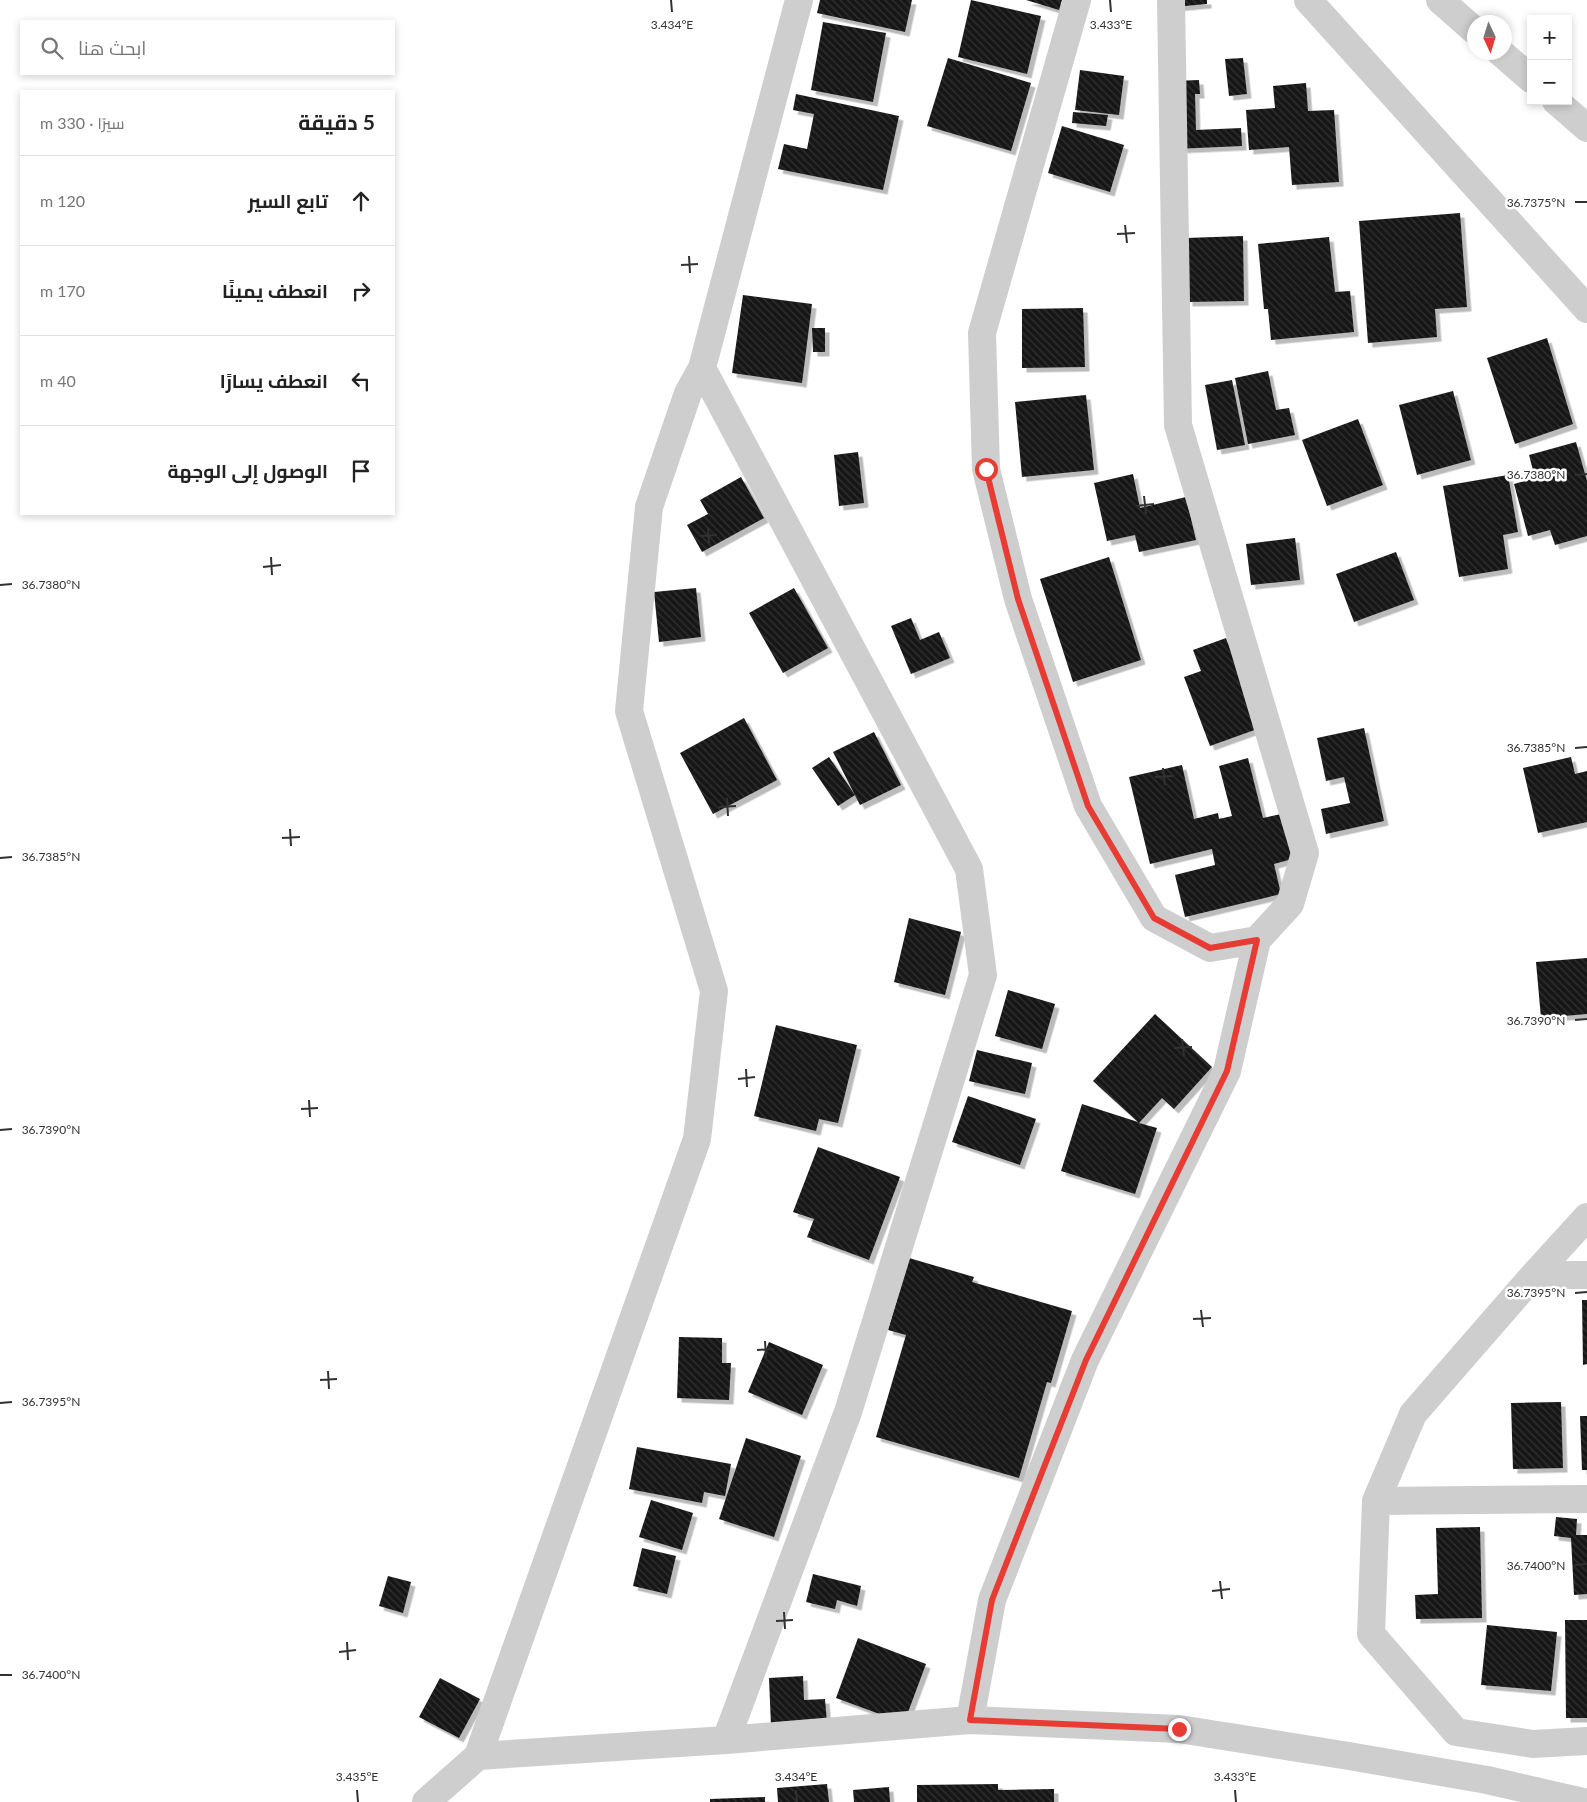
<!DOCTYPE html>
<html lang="ar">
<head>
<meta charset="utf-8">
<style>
  body { margin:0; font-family:Lato,Cairo,sans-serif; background:#f2f2f2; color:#222; direction:rtl }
  .controls { position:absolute; right:15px; top:15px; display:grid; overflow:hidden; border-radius:0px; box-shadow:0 2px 8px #0003 }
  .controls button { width:45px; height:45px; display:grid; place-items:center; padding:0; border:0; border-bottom:1px solid #e0e0e0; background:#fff; color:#222; font:25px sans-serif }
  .compass { position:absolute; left:1467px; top:15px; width:45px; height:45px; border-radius:50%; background:#fff; box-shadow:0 2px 8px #0003; rotate:176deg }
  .stop { position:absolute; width:15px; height:15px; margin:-11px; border:4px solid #e73c33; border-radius:50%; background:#fff }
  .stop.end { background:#e73c33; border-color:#fff; box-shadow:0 1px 5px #0008 }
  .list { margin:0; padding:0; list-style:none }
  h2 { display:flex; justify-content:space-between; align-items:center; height:65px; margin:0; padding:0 20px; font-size:21px }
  h2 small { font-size:16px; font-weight:400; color:#767676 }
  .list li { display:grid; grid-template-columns:32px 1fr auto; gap:15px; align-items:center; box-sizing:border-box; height:90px; padding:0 20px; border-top:1px solid #e0e0e0 }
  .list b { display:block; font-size:19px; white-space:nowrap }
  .list em { font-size:16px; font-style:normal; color:#767676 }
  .icon { flex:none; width:28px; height:28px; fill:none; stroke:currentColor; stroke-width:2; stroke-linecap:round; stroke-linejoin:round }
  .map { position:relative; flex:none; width:1587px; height:1802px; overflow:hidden; direction:ltr }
  .search { position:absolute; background:#fff; box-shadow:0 2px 8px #0003; left:20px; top:20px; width:375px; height:55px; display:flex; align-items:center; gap:12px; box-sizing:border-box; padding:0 18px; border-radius:0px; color:#767676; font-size:19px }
  .panel { position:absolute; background:#fff; box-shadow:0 2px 8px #0003; left:20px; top:90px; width:375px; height:425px; border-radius:0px; direction:rtl }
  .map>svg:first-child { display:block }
</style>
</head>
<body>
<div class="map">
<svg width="1587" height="1802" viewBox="0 0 1587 1802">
  <defs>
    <pattern id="building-back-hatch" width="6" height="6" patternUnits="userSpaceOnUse" patternTransform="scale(1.25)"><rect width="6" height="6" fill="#181818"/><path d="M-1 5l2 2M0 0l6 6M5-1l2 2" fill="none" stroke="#313131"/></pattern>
    <filter id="shadow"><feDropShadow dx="4.5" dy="4.5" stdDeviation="0" flood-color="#0004"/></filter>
  </defs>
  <rect width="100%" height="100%" fill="#fff"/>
  <path fill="url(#building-back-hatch)" filter="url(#shadow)" d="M820,0H912L905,32L817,13Z
    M971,0L1041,16L1027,74L958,57Z
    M1026,0H1062L1059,10Z
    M1162,0H1207V4L1163,8Z
    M823,22L886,33L873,102L811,90Z
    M948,58L1031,83L1011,151L927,126Z
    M1243,58L1247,94L1229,96L1225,59Z
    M1080,70L1124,76L1119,115L1075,110Z
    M1199,80L1200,94H1195L1196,130L1241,128L1242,146L1175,149L1173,81Z
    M1306,83L1308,111L1334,110L1339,182L1292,185L1289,147L1249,150L1246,110L1275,108L1273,86Z
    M796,94L899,116L883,190L778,169L784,144L807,149L814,114L793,110Z
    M1073,112L1108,115L1106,126L1072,123Z
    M1062,126L1124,145L1110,192L1048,173Z
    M1460,213L1467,307L1435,309L1437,337L1368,343L1359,221Z
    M1243,236L1244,301L1188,302L1186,238Z
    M1329,237L1335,292L1350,291L1354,332L1271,340L1268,309H1264L1258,244Z
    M743,295L812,304L802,383L732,373Z
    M1083,308L1085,367L1022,368V309Z
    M812,328H825V352H813Z
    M1547,338L1573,424L1515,444L1487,358Z
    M1268,371L1276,410L1289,408L1295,435L1248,444L1235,378Z
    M1232,380L1245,445L1217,450L1205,385Z
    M1453,391L1471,460L1417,475L1399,405Z
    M1086,395L1094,470L1022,477L1015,402Z
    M1358,419L1383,485L1327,506L1302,440Z
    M1576,442L1587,481V536L1555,545L1550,530L1528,536L1514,484L1535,478L1529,455Z
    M858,452L864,503L839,506L834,455Z
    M1133,474L1140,508L1186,497L1196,540L1139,552L1135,535L1107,541L1094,483Z
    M1508,475L1518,532L1503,535L1508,569L1459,577L1443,486Z
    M741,477L764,518L702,552L687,525L708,514L700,500Z
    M1295,538L1300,580L1251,585L1246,544Z
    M1396,552L1414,600L1354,622L1336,574Z
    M1109,557L1141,660L1073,682L1040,579Z
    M696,588L701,637L659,642L654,592Z
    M794,588L828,648L783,673L749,613Z
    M911,618L920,640L939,632L950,658L911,674L891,626Z
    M1226,638L1260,728L1210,746L1184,677L1201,671L1193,650Z
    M744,718L777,780L713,814L680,753Z
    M1364,728L1384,821L1326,834L1321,809L1350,803L1344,777L1326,781L1317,738Z
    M874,732L901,785L860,805L833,752Z
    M829,757L855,795L838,806L812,768Z
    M1571,757L1575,774L1587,771V822L1538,833L1523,768Z
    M1248,758L1263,818L1281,814L1292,859L1274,864L1281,894L1185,917L1175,875L1215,865L1212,849L1150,864L1129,777L1182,765L1194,819L1218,813L1219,819L1232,816L1219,766Z
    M909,918L961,932L945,995L894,982Z
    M1587,958V1014L1541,1018L1536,962Z
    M1008,990L1055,1004L1042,1049L995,1036Z
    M1155,1014L1212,1067L1174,1109L1162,1098L1139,1123L1157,1128L1135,1194L1061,1171L1082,1104L1138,1122L1093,1081Z
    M776,1025L857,1045L838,1123L819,1119L816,1131L754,1116Z
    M977,1050L1032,1063L1025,1094L969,1081Z
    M968,1096L1036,1119L1020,1165L952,1142Z
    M818,1147L900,1177L869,1260L807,1237L814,1219L793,1212Z
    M909,1258L974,1277L972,1282L1072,1311L1051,1383L1047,1382L1019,1478L876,1437L906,1335L888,1330Z
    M1582,1300H1587V1364L1583,1365Z
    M679,1337L722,1338V1363H731L729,1400L677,1398Z
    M769,1342L823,1365L802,1415L748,1392Z
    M1561,1402L1563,1468L1513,1469L1511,1403Z
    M1580,1416H1587V1470H1582Z
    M746,1438L801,1456L774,1537L719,1519Z
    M637,1447L731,1464L725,1496L704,1492L702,1503L629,1489Z
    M651,1500L693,1513L682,1550L639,1537Z
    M1556,1517L1577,1519L1576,1535H1587V1594L1574,1595L1571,1538L1554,1536Z
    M1480,1527L1482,1618L1416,1619L1415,1595L1438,1594L1436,1528Z
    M642,1548L676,1556L667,1594L633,1586Z
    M813,1574L861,1586L857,1606L837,1600L835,1609L806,1602Z
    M388,1576L411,1582L403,1613L379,1606Z
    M1565,1620H1587V1718H1566Z
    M1487,1625L1557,1632L1551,1691L1481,1685Z
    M858,1638L926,1664L904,1723L836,1698Z
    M803,1676L804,1700L825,1699L827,1723L771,1726L769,1678Z
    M440,1678L480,1699L459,1738L419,1717Z
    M827,1784L829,1802H778L777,1788Z
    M998,1784V1790L1054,1789V1802H917V1785Z
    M889,1787L890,1802H854L853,1790Z
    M765,1797V1802H710V1799Z"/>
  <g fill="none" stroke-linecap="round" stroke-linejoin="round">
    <path stroke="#cecece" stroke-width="28" d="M1077,0L982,333L986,469L1018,599L1088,806L1154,918L1210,948L1257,940L1290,904L1305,853L1178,425L1171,0
      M1308,0L1587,309
      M1440,0L1474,30
      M1500,52L1531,79
      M1556,101L1587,128
      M702,368L799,0
      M1587,1217L1534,1275L1413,1414L1376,1501L1371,1634L1456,1732L1533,1744L1587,1741
      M1534,1275H1587
      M1376,1501L1587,1499
      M970,1720L992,1600L1085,1360L1227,1071L1257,940
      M726,1740L848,1412L983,975L969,869L702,368L688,393L649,507L629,711L714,991L697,1139L478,1756L726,1740L970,1720L1179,1729L1349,1756L1487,1780L1583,1802
      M426,1802L478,1756"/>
  </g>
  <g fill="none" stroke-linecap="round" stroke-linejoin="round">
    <path stroke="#e73c33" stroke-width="6" d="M986,469L1018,599L1088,806L1154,918L1210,948L1257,940L1227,1071L1086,1360L992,1600L970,1720L1179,1729"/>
  </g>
  <path fill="none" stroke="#313131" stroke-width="2" d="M671,0L672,12M1110,0L1111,12M1575,202H1587M1125,225L1127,243M1117,234L1135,233M689,256L690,273M681,265L698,264M1575,475L1587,474M1144,496L1146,514M1136,506L1154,504M708,527L709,544M700,536L717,535M271,557L272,575M263,567L281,565M0,585L12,584M1575,748L1587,747M1163,768L1165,785M1155,777L1173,776M727,798L728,816M719,807L736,806M290,829L291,846M282,838L300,837M0,858L12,857M1575,1020L1587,1019M1182,1039L1184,1056M1174,1048L1192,1047M746,1069L747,1087M738,1079L755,1077M309,1100L310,1117M301,1109L318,1108M0,1130L12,1129M1575,1293L1587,1292M1201,1310L1203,1327M1193,1319L1211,1318M765,1341L766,1358M757,1350L774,1349M328,1371L329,1389M320,1380L337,1379M0,1403L12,1402M1575,1565L1587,1564M1220,1581L1222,1599M1212,1591L1230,1589M784,1612L785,1629M776,1621L793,1620M347,1642L348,1660M339,1652L356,1650M0,1675H12M357,1790L358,1802M796,1790L797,1802M1235,1790L1236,1802"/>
  <g font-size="12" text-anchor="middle" fill="#313131" stroke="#fff" stroke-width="5" stroke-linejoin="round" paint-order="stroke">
    <text x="672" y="29">3.434°E</text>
    <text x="1111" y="29">3.433°E</text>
    <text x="1536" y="207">36.7375°N</text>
    <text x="1536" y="479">36.7380°N</text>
    <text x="51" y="589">36.7380°N</text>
    <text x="1536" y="752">36.7385°N</text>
    <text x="51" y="861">36.7385°N</text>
    <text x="1536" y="1025">36.7390°N</text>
    <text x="51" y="1134">36.7390°N</text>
    <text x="1536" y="1297">36.7395°N</text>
    <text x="51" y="1406">36.7395°N</text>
    <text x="1536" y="1570">36.7400°N</text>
    <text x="51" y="1679">36.7400°N</text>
    <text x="357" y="1781">3.435°E</text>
    <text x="796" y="1781">3.434°E</text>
    <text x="1235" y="1781">3.433°E</text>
  </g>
</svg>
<div class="controls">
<button>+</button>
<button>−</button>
</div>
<svg class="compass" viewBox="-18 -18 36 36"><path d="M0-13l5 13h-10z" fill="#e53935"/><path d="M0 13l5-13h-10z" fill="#767676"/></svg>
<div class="stop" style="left:986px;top:469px"></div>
<div class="stop end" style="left:1179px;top:1729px"></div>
<div class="search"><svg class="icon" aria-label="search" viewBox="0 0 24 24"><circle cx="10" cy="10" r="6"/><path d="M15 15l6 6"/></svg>ابحث هنا</div>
<section class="panel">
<h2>5 دقيقة<small>سيرًا · 330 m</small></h2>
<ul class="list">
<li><svg class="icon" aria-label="ahead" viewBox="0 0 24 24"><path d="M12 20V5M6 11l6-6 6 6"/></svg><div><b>تابع السير</b></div><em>120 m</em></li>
<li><svg class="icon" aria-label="right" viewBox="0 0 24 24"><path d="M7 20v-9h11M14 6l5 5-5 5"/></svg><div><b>انعطف يمينًا</b></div><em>170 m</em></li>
<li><svg class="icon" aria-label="left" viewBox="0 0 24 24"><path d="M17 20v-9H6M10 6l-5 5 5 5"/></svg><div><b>انعطف يسارًا</b></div><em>40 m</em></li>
<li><svg class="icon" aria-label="arrive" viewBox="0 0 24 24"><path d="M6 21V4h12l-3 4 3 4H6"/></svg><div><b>الوصول إلى الوجهة</b></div></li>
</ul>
</section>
</div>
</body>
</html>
